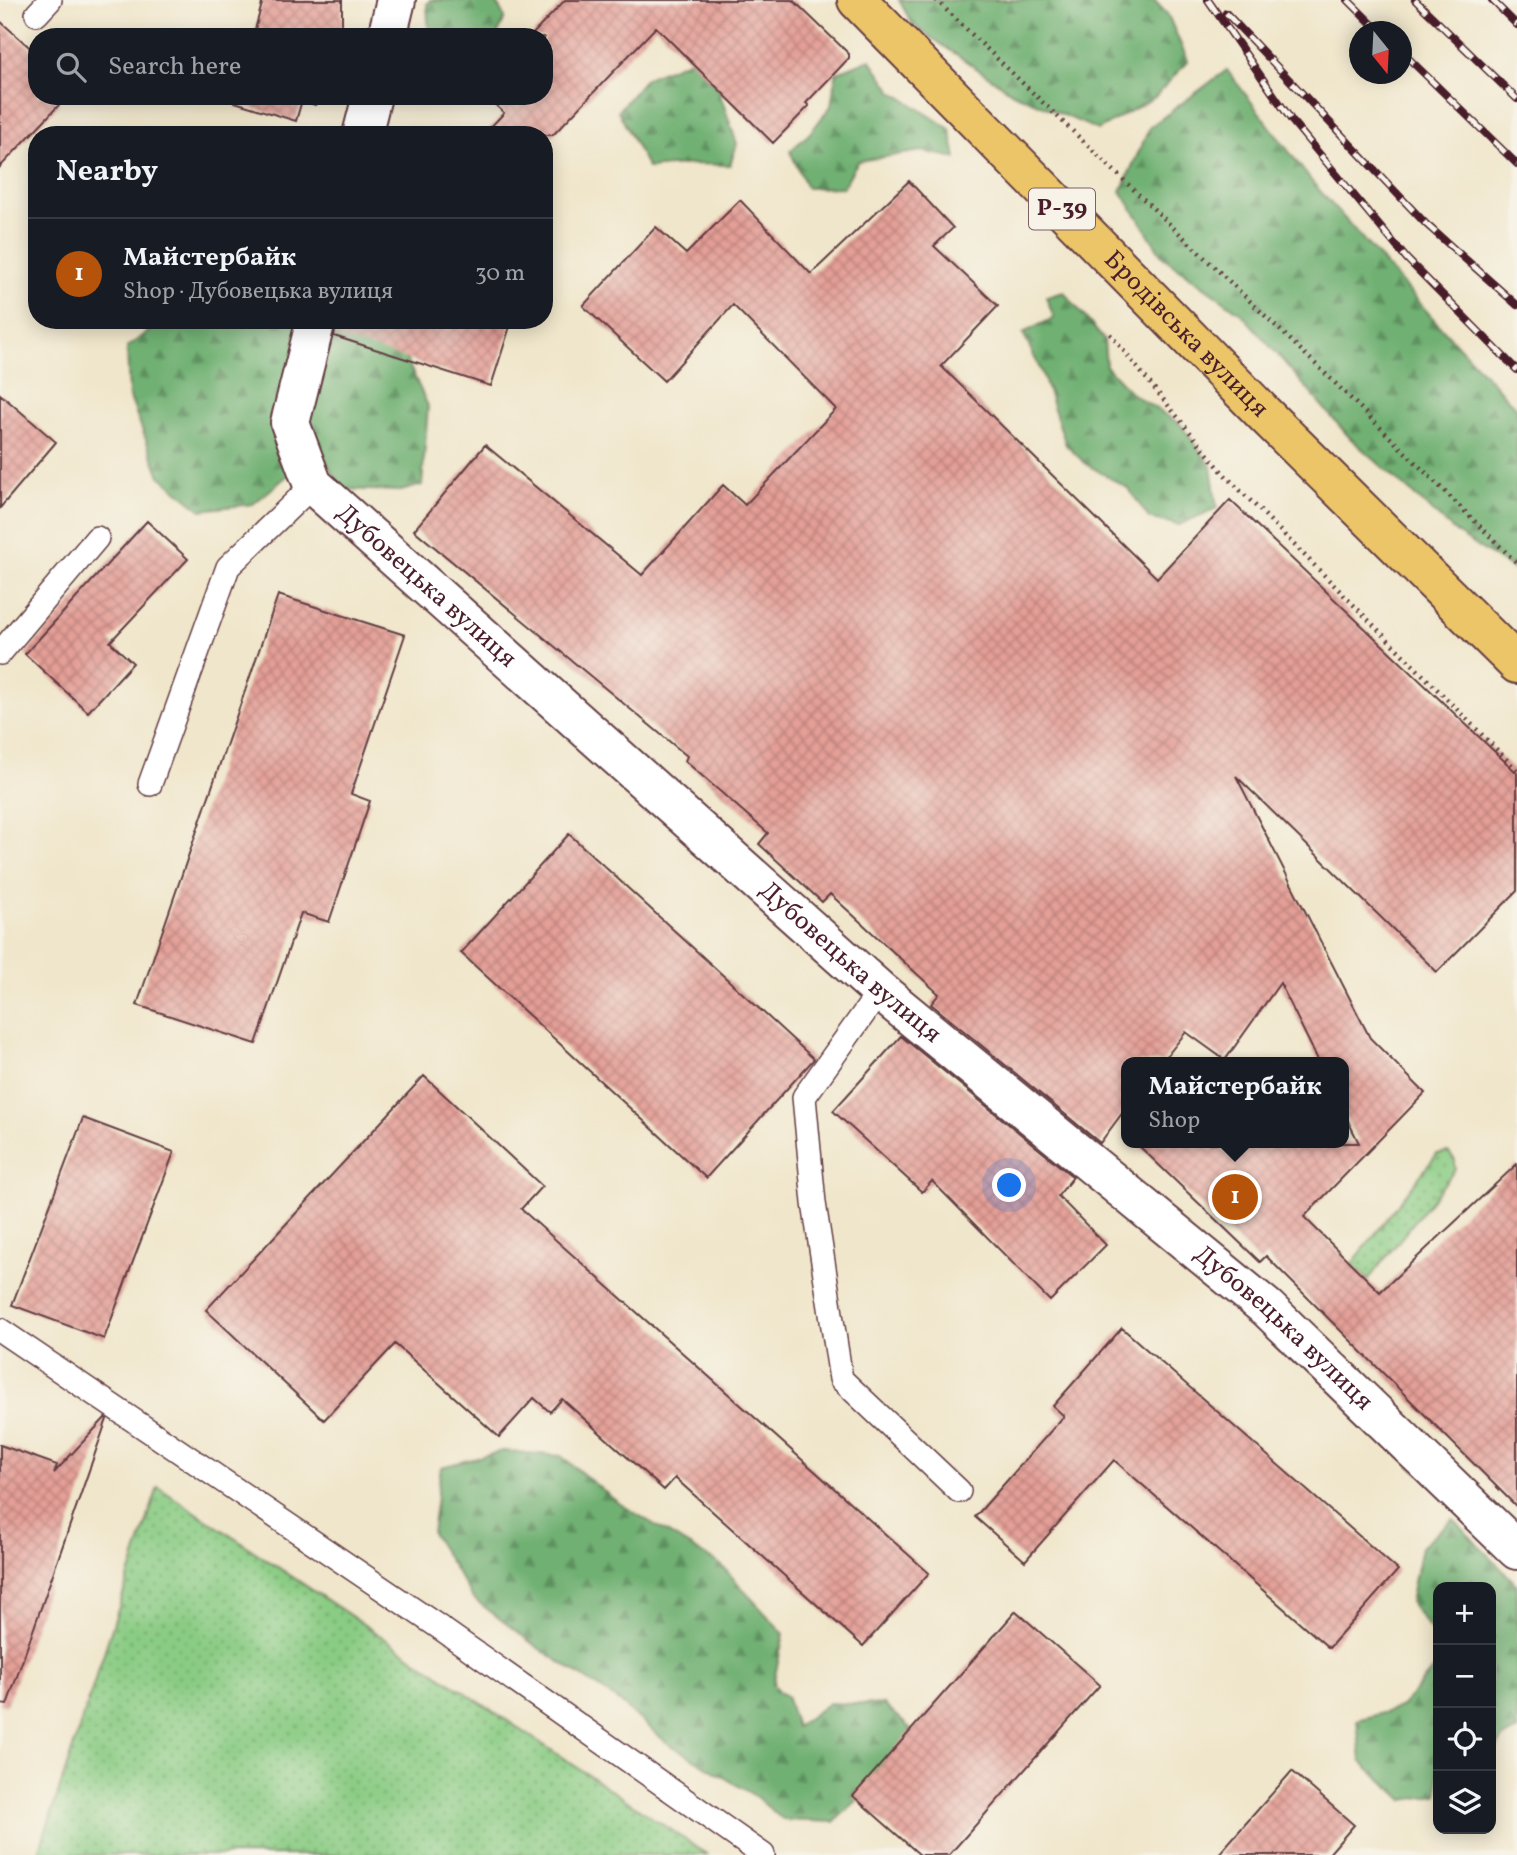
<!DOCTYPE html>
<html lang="en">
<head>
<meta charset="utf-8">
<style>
  body { margin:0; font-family:Vollkorn,serif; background:#242831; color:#f1f3f6 }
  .controls { position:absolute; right:21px; bottom:21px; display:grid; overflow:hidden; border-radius:14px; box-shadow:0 4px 18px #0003 }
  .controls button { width:63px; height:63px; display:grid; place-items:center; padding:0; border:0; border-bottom:2px solid #363941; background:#171b24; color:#f1f3f6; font:35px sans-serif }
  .compass { position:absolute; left:1349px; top:21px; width:63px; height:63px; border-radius:50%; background:#171b24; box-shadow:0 4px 18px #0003; rotate:162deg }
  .you { position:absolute; left:1010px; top:1186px; width:24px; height:24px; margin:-18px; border:5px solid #fff; border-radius:50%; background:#1a73e8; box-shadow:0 0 0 10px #1a73e833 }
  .badge { display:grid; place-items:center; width:46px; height:46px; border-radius:50%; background:#b45309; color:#fff; font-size:23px; font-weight:700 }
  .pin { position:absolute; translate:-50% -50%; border:4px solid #fff; box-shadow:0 2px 7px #0006 }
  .popup { position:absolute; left:1121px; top:1057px; width:228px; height:91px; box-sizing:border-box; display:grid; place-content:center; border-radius:14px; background:#171b24; filter:drop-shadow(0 2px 5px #0005); font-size:23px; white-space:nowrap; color:#9ea1a6 }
  .popup b { font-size:26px; color:#f1f3f6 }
  .popup::after { content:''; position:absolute; left:50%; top:100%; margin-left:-14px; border:14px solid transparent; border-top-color:#171b24 }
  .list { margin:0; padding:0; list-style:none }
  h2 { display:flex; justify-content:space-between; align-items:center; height:91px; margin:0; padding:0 28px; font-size:30px }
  h2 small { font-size:23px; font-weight:400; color:#9ea1a6 }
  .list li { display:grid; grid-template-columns:46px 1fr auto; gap:21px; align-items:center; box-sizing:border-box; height:112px; padding:0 28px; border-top:2px solid #363941 }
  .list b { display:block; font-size:26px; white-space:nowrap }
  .list p { margin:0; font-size:23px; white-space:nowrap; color:#9ea1a6 }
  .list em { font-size:23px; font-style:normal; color:#9ea1a6 }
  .icon { flex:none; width:38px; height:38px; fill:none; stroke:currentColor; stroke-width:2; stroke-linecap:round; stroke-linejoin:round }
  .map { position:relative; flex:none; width:1517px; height:1855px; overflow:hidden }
  .search { position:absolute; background:#171b24; box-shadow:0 4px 18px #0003; left:28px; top:28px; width:525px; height:77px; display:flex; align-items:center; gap:18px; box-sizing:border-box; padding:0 24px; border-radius:28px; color:#9ea1a6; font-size:26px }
  .panel { position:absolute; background:#171b24; box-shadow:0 4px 18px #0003; left:28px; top:126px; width:525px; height:203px; border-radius:28px }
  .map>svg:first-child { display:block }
</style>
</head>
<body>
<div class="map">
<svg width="1517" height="1855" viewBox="0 0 1517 1855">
  <defs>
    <pattern id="grass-dots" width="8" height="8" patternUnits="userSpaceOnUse" patternTransform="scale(1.75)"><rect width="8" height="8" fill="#8acc84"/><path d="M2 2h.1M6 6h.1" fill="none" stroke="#73a56c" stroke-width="1.8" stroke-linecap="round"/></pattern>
    <pattern id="forest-firs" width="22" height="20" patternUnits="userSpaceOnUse" patternTransform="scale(1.75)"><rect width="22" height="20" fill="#6fb072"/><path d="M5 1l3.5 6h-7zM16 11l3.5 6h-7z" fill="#5d8f5e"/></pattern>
    <pattern id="building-cross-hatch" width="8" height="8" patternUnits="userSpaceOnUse" patternTransform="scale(1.75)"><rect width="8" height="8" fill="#e49f97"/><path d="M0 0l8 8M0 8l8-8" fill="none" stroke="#bb817b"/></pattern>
  </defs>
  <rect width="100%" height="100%" fill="#f7f3e8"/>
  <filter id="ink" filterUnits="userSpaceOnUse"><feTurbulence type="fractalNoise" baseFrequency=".0143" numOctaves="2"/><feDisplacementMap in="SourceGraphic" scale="14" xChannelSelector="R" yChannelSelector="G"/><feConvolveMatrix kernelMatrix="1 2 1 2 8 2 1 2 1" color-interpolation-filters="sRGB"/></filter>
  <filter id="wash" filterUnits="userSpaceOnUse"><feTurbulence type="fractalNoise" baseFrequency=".00686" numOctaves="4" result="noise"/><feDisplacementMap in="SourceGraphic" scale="28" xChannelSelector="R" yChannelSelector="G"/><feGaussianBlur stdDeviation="1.57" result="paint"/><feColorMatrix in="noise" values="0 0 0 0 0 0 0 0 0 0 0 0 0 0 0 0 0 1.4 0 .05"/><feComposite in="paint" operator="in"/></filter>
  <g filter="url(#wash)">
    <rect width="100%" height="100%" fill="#f0e6cb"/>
    <path fill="url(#grass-dots)" stroke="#6a7658" stroke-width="2" d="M1448,1152L1455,1160V1170L1368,1280L1352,1264L1437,1154Z
      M158,1487L708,1855H38Z"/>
    <path fill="url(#forest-firs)" stroke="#5c684e" stroke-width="2" d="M430,0H495L505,18L496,37H429L427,4Z
      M899,0H1154L1168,15L1188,61L1155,97L1098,130L1013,93L913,25Z
      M693,59L719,91L737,144L730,165L694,164L648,168L618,111L646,78Z
      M870,59L892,91L950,129L956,158L922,151L858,161L843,187L807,188L790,151L809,134L831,106L836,73Z
      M1227,70L1313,183L1438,324L1517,409V572L1458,534L1350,438L1242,314L1163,257L1121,191L1150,127Z
      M1064,292L1104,340L1106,366L1131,393L1180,424L1211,466L1217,508L1179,525L1149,518L1129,489L1086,464L1066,445L1042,373L1023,333L1054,318L1046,297Z
      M165,320H382L403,352L428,406L422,485L401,491L341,489L320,449L253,504L201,510L160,476L129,395L127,347Z
      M503,1451L561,1456L617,1502L721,1565L784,1634L773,1685L778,1692L786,1696L796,1727L829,1703L884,1705L911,1729L890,1770L834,1822L783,1820L755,1796L666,1742L616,1699L534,1645L473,1598L432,1533L441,1467Z
      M1453,1519L1517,1585V1731L1503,1738L1491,1758V1587H1438V1640L1410,1602L1421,1547Z
      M1438,1664V1795L1404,1800L1361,1761L1357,1720L1400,1708Z"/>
    <g id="blocks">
      <path fill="url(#building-cross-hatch)" d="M263,0H342V37H253Z
        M565,0H793L849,54V58L806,103L809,106L773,143L656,27L553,135H483L504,113L486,96H544V37H530Z
        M0,21L37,54V96H58L55,100L59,105L0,167Z
        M237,96H321L315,105L302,100L296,121L235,102Z
        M909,181L953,228L934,246L998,306L941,366L1157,578L1230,500L1517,773V891L1437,972L1236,776L1370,1038L1425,1093L1304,1217L1380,1292L1517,1164V1507L1266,1256L1260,1262L1136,1143H1359L1343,1111V1062H1319L1280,983L1225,1060L1186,1032L1162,1062H1126V1108L1100,1143L931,1004L939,994L830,894L822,902L759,844L768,833L685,761L687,756L414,530L485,445L642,575L723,485L745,505L836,409L733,305L664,381L583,306L656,227L686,254L740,200L811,274Z
        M337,320H512L491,386L334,336Z
        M0,394L56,442L0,508Z
        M147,521L188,559L110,642L133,663L88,712L25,654Z
        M278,595L405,635L351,794L370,801L329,922L301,913L256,1044L137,1005Z
        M569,834L814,1059L706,1178L461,953Z
        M901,1036L1073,1177L1058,1196L1106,1245L1050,1301L932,1181L922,1192L833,1111Z
        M424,1076L542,1186L521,1209L929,1573L863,1646L675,1478L664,1490L562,1399L550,1412L534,1398L499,1437L395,1344L324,1420L206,1310Z
        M83,1118L174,1152L104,1339L12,1305Z
        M1122,1328L1398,1570L1329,1648L1114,1460L1025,1561L975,1517L1064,1416L1053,1406Z
        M105,1418L107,1419L7,1705L0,1704V1445L57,1465L54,1473Z
        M1016,1611L1100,1685L949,1855H920L853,1796Z
        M1292,1771L1354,1825L1328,1855H1218Z"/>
    </g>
  </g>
  <g filter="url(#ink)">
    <use href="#blocks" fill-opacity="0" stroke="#633d43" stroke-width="2"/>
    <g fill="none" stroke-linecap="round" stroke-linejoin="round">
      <defs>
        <path id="service" d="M37,14L50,0
          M0,653L97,538
          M150,784L228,567L313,485
          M880,991L804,1097L814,1203L841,1379L959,1491
          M0,1330L436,1625L763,1855"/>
        <g id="minor">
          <path d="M387,37L396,0"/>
          <path d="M362,135L372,96"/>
          <path id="s1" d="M316,320L290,423L313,485L880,991L1267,1308L1517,1550"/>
        </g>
        <g id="primary">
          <path id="s2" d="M857,0L1267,417L1517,664"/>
        </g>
      </defs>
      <use href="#service" stroke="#633d43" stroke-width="26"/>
      <use href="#minor" stroke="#633d43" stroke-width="42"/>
      <use href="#primary" stroke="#633d43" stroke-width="42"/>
      <path stroke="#633d43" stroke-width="4.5" stroke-dasharray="2 5" stroke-linecap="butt" d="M936,0L1329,377L1517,563
        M1110,334L1224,474L1517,770"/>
      <use href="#service" stroke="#fff" stroke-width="23"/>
      <use href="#minor" stroke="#fff" stroke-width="38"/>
      <use href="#primary" stroke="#edc569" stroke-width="38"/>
      <defs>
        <path id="rail" d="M1208,0L1292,121L1407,259L1517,370
          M1348,0L1380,32
          M1415,0L1517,99
          M1492,0L1517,25
          M1226,13L1426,224L1517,305
          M1402,52L1517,164"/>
      </defs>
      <use href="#rail" stroke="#4a1f2b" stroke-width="8"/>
      <use href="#rail" stroke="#f7f3e8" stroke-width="5" stroke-dasharray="16" stroke-linecap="butt"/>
    </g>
  </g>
  <g text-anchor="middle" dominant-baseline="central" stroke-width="7" stroke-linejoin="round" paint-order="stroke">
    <rect fill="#f7f3e8" stroke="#7e5f64" stroke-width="2" x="1029" y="188.5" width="66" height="41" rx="5"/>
    <g font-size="24" font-weight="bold" fill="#4a1f2b">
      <text x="1062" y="209">Р-39</text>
    </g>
    <g font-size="26" fill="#4a1f2b" stroke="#f7f3e8">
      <text stroke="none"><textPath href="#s2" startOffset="469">Бродівська вулиця</textPath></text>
      <text stroke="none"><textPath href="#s1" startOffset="324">Дубовецька вулиця</textPath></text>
      <text stroke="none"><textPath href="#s1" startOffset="891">Дубовецька вулиця</textPath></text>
      <text stroke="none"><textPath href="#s1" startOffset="1458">Дубовецька вулиця</textPath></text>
    </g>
  </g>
</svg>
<div class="controls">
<button>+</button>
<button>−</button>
<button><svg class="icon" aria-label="locate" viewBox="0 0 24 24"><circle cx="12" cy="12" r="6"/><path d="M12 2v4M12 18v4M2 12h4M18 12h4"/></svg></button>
<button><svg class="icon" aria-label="layers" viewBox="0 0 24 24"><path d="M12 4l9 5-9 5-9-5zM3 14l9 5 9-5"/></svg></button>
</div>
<svg class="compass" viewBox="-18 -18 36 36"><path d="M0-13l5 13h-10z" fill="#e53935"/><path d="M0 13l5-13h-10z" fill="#9ea1a6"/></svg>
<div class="you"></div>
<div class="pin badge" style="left:1235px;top:1197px">1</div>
<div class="popup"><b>Майстербайк</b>Shop</div>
<div class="search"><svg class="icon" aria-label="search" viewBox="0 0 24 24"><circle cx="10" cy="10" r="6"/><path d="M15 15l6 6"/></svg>Search here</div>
<section class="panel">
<h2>Nearby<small></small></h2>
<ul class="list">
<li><span class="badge">1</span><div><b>Майстербайк</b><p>Shop · Дубовецька вулиця</p></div><em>30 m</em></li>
</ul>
</section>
</div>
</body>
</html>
